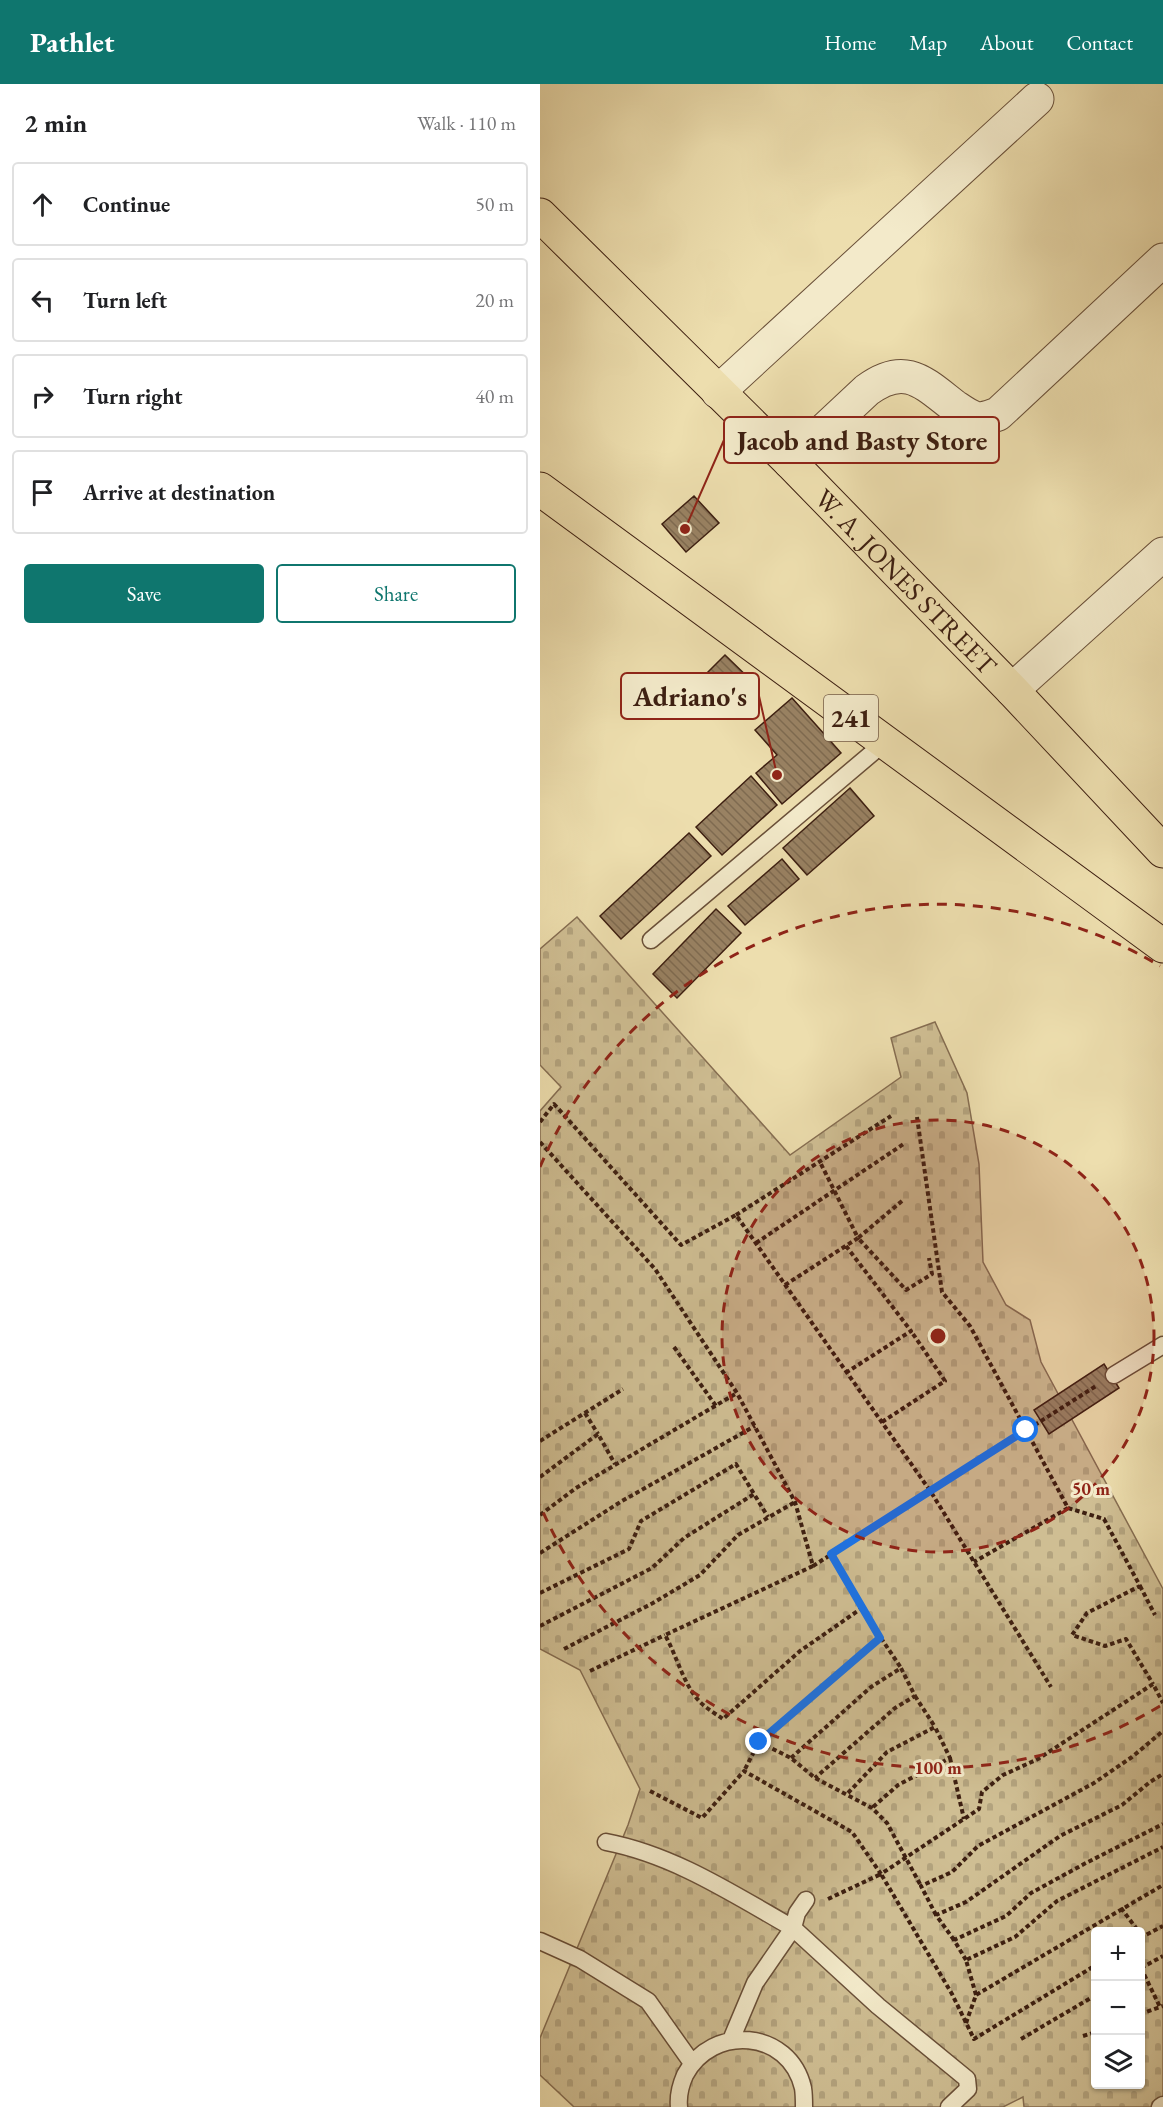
<!DOCTYPE html>
<html lang="en">
<head>
<meta charset="utf-8">
<style>
  body { margin:0; font-family:"EB Garamond",serif; background:#f6f6f6; color:#202124 }
  .controls { position:absolute; right:18px; bottom:18px; display:grid; overflow:hidden; border-radius:6px; box-shadow:0 2px 4px #0004 }
  .controls button { width:54px; height:54px; display:grid; place-items:center; padding:0; border:0; border-bottom:2px solid #e0e0e0; background:#fff; color:#202124; font:30px sans-serif }
  .stop { position:absolute; width:18px; height:18px; margin:-14px; border:4px solid #1a73e8; border-radius:50%; background:#fff }
  .stop.end { background:#1a73e8; border-color:#fff; box-shadow:0 2px 6px #0008 }
  .list { margin:0; padding:0; list-style:none }
  h2 { display:flex; justify-content:space-between; align-items:center; height:78px; margin:0; padding:0 24px; font-size:26px }
  h2 small { font-size:20px; font-weight:400; color:#757577 }
  .list li { display:grid; grid-template-columns:39px 1fr auto; gap:18px; align-items:center; box-sizing:border-box; height:84px; margin:0 12px 12px; padding:0 12px; border:2px solid #e0e0e0; border-radius:6px }
  .list b { display:block; font-size:22px; white-space:nowrap }
  .list em { font-size:20px; font-style:normal; color:#757577 }
  .actions { display:flex; gap:12px; padding:18px 24px }
  .actions a { flex:1; padding:14px 0; border:2px solid #0f766e; border-radius:6px; text-align:center; font-size:21px; color:#0f766e }
  .actions .main { background:#0f766e; color:#fff }
  .icon { flex:none; width:33px; height:33px; fill:none; stroke:currentColor; stroke-width:2; stroke-linecap:round; stroke-linejoin:round }
  .map { position:relative; flex:none; width:623px; height:2023px; overflow:hidden }
  header { display:flex; align-items:center; gap:36px; box-sizing:border-box; height:84px; padding:0 30px; background:#0f766e; color:#fff }
  header strong { font-size:28px }
  nav { display:flex; gap:33px; margin-inline-start:auto; font-size:21px }
  main { display:flex }
  aside { flex:1; background:#fff }
  .map>svg:first-child { display:block }
</style>
</head>
<body>
<header>
<strong>Pathlet</strong>
<nav><a>Home</a><a>Map</a><a>About</a><a>Contact</a></nav>
</header>
<main>
<aside>
<h2>2 min<small>Walk · 110 m</small></h2>
<ul class="list">
<li><svg class="icon" aria-label="ahead" viewBox="0 0 24 24"><path d="M12 20V5M6 11l6-6 6 6"/></svg><div><b>Continue</b></div><em>50 m</em></li>
<li><svg class="icon" aria-label="left" viewBox="0 0 24 24"><path d="M17 20v-9H6M10 6l-5 5 5 5"/></svg><div><b>Turn left</b></div><em>20 m</em></li>
<li><svg class="icon" aria-label="right" viewBox="0 0 24 24"><path d="M7 20v-9h11M14 6l5 5-5 5"/></svg><div><b>Turn right</b></div><em>40 m</em></li>
<li><svg class="icon" aria-label="arrive" viewBox="0 0 24 24"><path d="M6 21V4h12l-3 4 3 4H6"/></svg><div><b>Arrive at destination</b></div></li>
</ul>
<div class="actions"><a class="main">Save</a><a>Share</a></div>
</aside>
<div class="map">
<svg width="623" height="2023" viewBox="0 0 623 2023">
  <defs>
    <pattern id="cemetery-stones" width="16" height="16" patternUnits="userSpaceOnUse" patternTransform="scale(1.5)"><rect width="16" height="16" fill="#cfbe93"/><path d="M2 7V4a2 2 0 0 1 4 0v3zM10 15v-3a2 2 0 0 1 4 0v3z" fill="#b3a37e"/></pattern>
    <pattern id="building-back-hatch" width="6" height="6" patternUnits="userSpaceOnUse" patternTransform="scale(1.5)"><rect width="6" height="6" fill="#998263"/><path d="M-1 5l2 2M0 0l6 6M5-1l2 2" fill="none" stroke="#7e6a50"/></pattern>
  </defs>
  <rect width="100%" height="100%" fill="#eddeae"/>
  <filter id="stains"><feTurbulence type="fractalNoise" baseFrequency=".00333" numOctaves="4"/><feColorMatrix values="0 0 0 0 .2 0 0 0 0 .09 0 0 0 0 .02 0 0 0 .5 -.17"/></filter>
  <radialGradient id="worn" r=".72"><stop offset=".6" stop-color="#630" stop-opacity="0"/><stop offset="1" stop-color="#630" stop-opacity=".3"/></radialGradient>
  <path fill="url(#cemetery-stones)" stroke="#866e52" stroke-width="1.5" fill-rule="evenodd" d="M37,833L250,1071L361,993L351,954L395,938L427,1009L439,1080L443,1178L466,1221L490,1236L501,1278L623,1505V2023H484L483,2013L463,2023H34L0,1991V1954L88,1741L100,1705L40,1586L0,1565V1027L21,1003L0,981V865ZM556,1848H600V2000H556Z"/>
  <path fill="url(#building-back-hatch)" stroke="#3d1f11" stroke-width="1.5" d="M154,412L179,439L146,468L122,440Z
    M185,571L219,604L198,625L164,592Z
    M252,614L301,669L242,720L216,689L237,671L215,646Z
    M211,692L237,721L182,771L156,743Z
    M310,704L334,732L267,791L243,764Z
    M149,749L171,772L81,855L60,832Z
    M242,775L259,795L205,841L188,822Z
    M176,825L201,849L137,914L113,890Z
    M564,1280L579,1304L509,1350L494,1326Z"/>
  <g fill="none" stroke-linecap="round" stroke-linejoin="round">
    <defs>
      <path id="lane" d="M111,856L344,659
        M574,1291L623,1261
        M66,1758C134,1771 193,1810 253,1844L257,1829L266,1816
        M0,1857L40,1875L108,1917L152,1979
        M191,1956L215,1899L253,1844L338,1922L427,1995L428,2005L409,2023
        M139,2023C138,2013 141,2000 145,1991C172,1940 249,1945 263,2004C264,2010 264,2017 264,2023
        M620,2023L623,2021"/>
      <path id="street" d="M178,308L497,15
        M250,378L327,306C365,278 383,298 414,322C420,326 428,332 435,334C442,336 450,333 458,330L623,176
        M472,606L623,470"/>
      <g id="primary">
        <path id="s1" d="M0,131L250,378L472,606L623,767"/>
        <path d="M0,405L623,862"/>
      </g>
    </defs>
    <use href="#lane" stroke="#694f38" stroke-width="19"/>
    <use href="#street" stroke="#694f38" stroke-width="35"/>
    <use href="#primary" stroke="#3d1f11" stroke-width="35"/>
    <path stroke="#3d1f11" stroke-width="4" stroke-dasharray="4.5 3" stroke-linecap="butt" d="M377,1033L402,1208L430,1242L528,1424L434,1478
      M0,1038L14,1020L141,1161L196,1131L391,1408L511,1603
      M0,1058L115,1185L197,1309L255,1418L273,1482L125,1551C137,1572 143,1600 160,1618C167,1625 176,1630 183,1635L260,1567L322,1524L341,1554L219,1658L204,1687
      M362,1117L318,1154L366,1206L392,1190L389,1174
      M196,1131L351,1032
      M216,1159L365,1059
      M306,1162L371,1247L307,1288
      M245,1201L318,1154L280,1078
      M134,1263L176,1322
      M45,1329L58,1350
      M342,1338L405,1297L371,1247
      M0,1357L83,1305
      M0,1393L58,1350L75,1380
      M528,1424L564,1435L600,1502L547,1529L532,1551L565,1562L586,1555L613,1600
      M0,1431L36,1404L197,1309
      M0,1469L82,1417L215,1342
      M291,1470L322,1524
      M273,1482L556,1302
      M600,1502L615,1531
      M0,1509L89,1465L101,1437L196,1380L214,1410
      M0,1542L112,1484L144,1454L214,1410L228,1433
      M341,1554L361,1584
      M24,1565L113,1519L160,1491L198,1451L255,1418
      M50,1587L125,1551
      M375,1612L395,1643
      M219,1658L251,1674L275,1694L332,1724L347,1739L381,1802
      M251,1674L331,1603L361,1584L375,1612L355,1624L275,1694
      M410,1674L424,1735
      M110,1707L162,1734L204,1687L312,1748L341,1790L439,1725L442,1708L463,1691L498,1675L613,1600L623,1619
      M308,1709L347,1668L395,1643L410,1674L358,1701L332,1724
      M288,1815L341,1790L412,1910L434,1955L556,1881
      M581,1824L599,1848
      M396,1831L381,1802L412,1788L438,1762L554,1699L592,1673L623,1647
      M600,1854L623,1842
      M414,1856L396,1831L426,1818L520,1752L582,1721L610,1698L623,1690
      M426,1876L414,1856L466,1832L491,1809L544,1780L623,1740
      M601,1884L620,1923L623,1922
      M601,1884L623,1872
      M436,1911L426,1876L475,1853L517,1817L623,1763
      M600,1930L620,1923
      M426,1939L436,1911L623,1801
      M543,1952L556,1948
      M481,1955L556,1911"/>
    <use href="#lane" stroke="#f3eaca" stroke-width="16"/>
    <use href="#street" stroke="#f3eaca" stroke-width="33"/>
    <use href="#primary" stroke="#eddeae" stroke-width="33"/>
  </g>
  <g fill="none" stroke-linecap="round" stroke-linejoin="round">
    <path stroke="#1a73e8" stroke-width="8" d="M219,1658L340,1554L291,1470L486,1346"/>
  </g>
  <circle cx="398" cy="1252" r="216" fill="#8f2418" fill-opacity=".12"/>
  <g fill="none" stroke="#8f2418" stroke-width="3" stroke-dasharray="10 8">
    <circle cx="398" cy="1252" r="216"/>
    <path d="M620 1622A432 432 0 0 1 0 1421M0 1083A432 432 0 0 1 620 882"/>
  </g>
  <g text-anchor="middle" dominant-baseline="central" stroke-width="6" stroke-linejoin="round" paint-order="stroke">
    <rect fill="#f3eaca" stroke="#745c48" stroke-width="1.5" x="284" y="611" width="54" height="46" rx="4.5"/>
    <g font-size="26" font-weight="bold" fill="#3d1f11">
      <text x="311" y="634">241</text>
    </g>
    <g font-size="27" fill="#3d1f11" stroke="#f3eaca">
      <text stroke="none"><textPath href="#s1" startOffset="518">W. A. JONES STREET</textPath></text>
    </g>
  </g>
  <circle cx="398" cy="1252" r="9" fill="#8f2418" stroke="#f3eaca" stroke-width="3"/>
  <g font-size="18" text-anchor="middle" font-weight="bold" fill="#8f2418" stroke="#f3eaca" stroke-width="6" stroke-linejoin="round" paint-order="stroke">
    <text x="551" y="1411">50 m</text>
    <text x="398" y="1690">100 m</text>
  </g>
  <path fill="none" stroke="#8f2418" stroke-width="2" d="M145 445L184 356M237 691L219 612"/>
  <g fill="#8f2418" stroke="#f3eaca" stroke-width="2">
    <circle cx="145" cy="445" r="6"/>
    <circle cx="237" cy="691" r="6"/>
  </g>
  <g fill="#f3eaca" stroke="#8f2418" stroke-width="2">
    <rect x="184" y="333" width="275" height="46" rx="6"/>
    <rect x="81" y="589" width="138" height="46" rx="6"/>
  </g>
  <g font-size="28" text-anchor="middle" font-weight="bold" fill="#3d1f11">
    <text x="322" y="366">Jacob and Basty Store</text>
    <text x="150" y="622">Adriano's</text>
  </g>
  <rect width="100%" height="100%" filter="url(#stains)"/>
  <rect width="100%" height="100%" fill="url(#worn)"/>
</svg>
<div class="controls">
<button>+</button>
<button>−</button>
<button><svg class="icon" aria-label="layers" viewBox="0 0 24 24"><path d="M12 4l9 5-9 5-9-5zM3 14l9 5 9-5"/></svg></button>
</div>
<div class="stop" style="left:486px;top:1346px"></div>
<div class="stop end" style="left:219px;top:1658px"></div>
</div>
</main>
</body>
</html>
